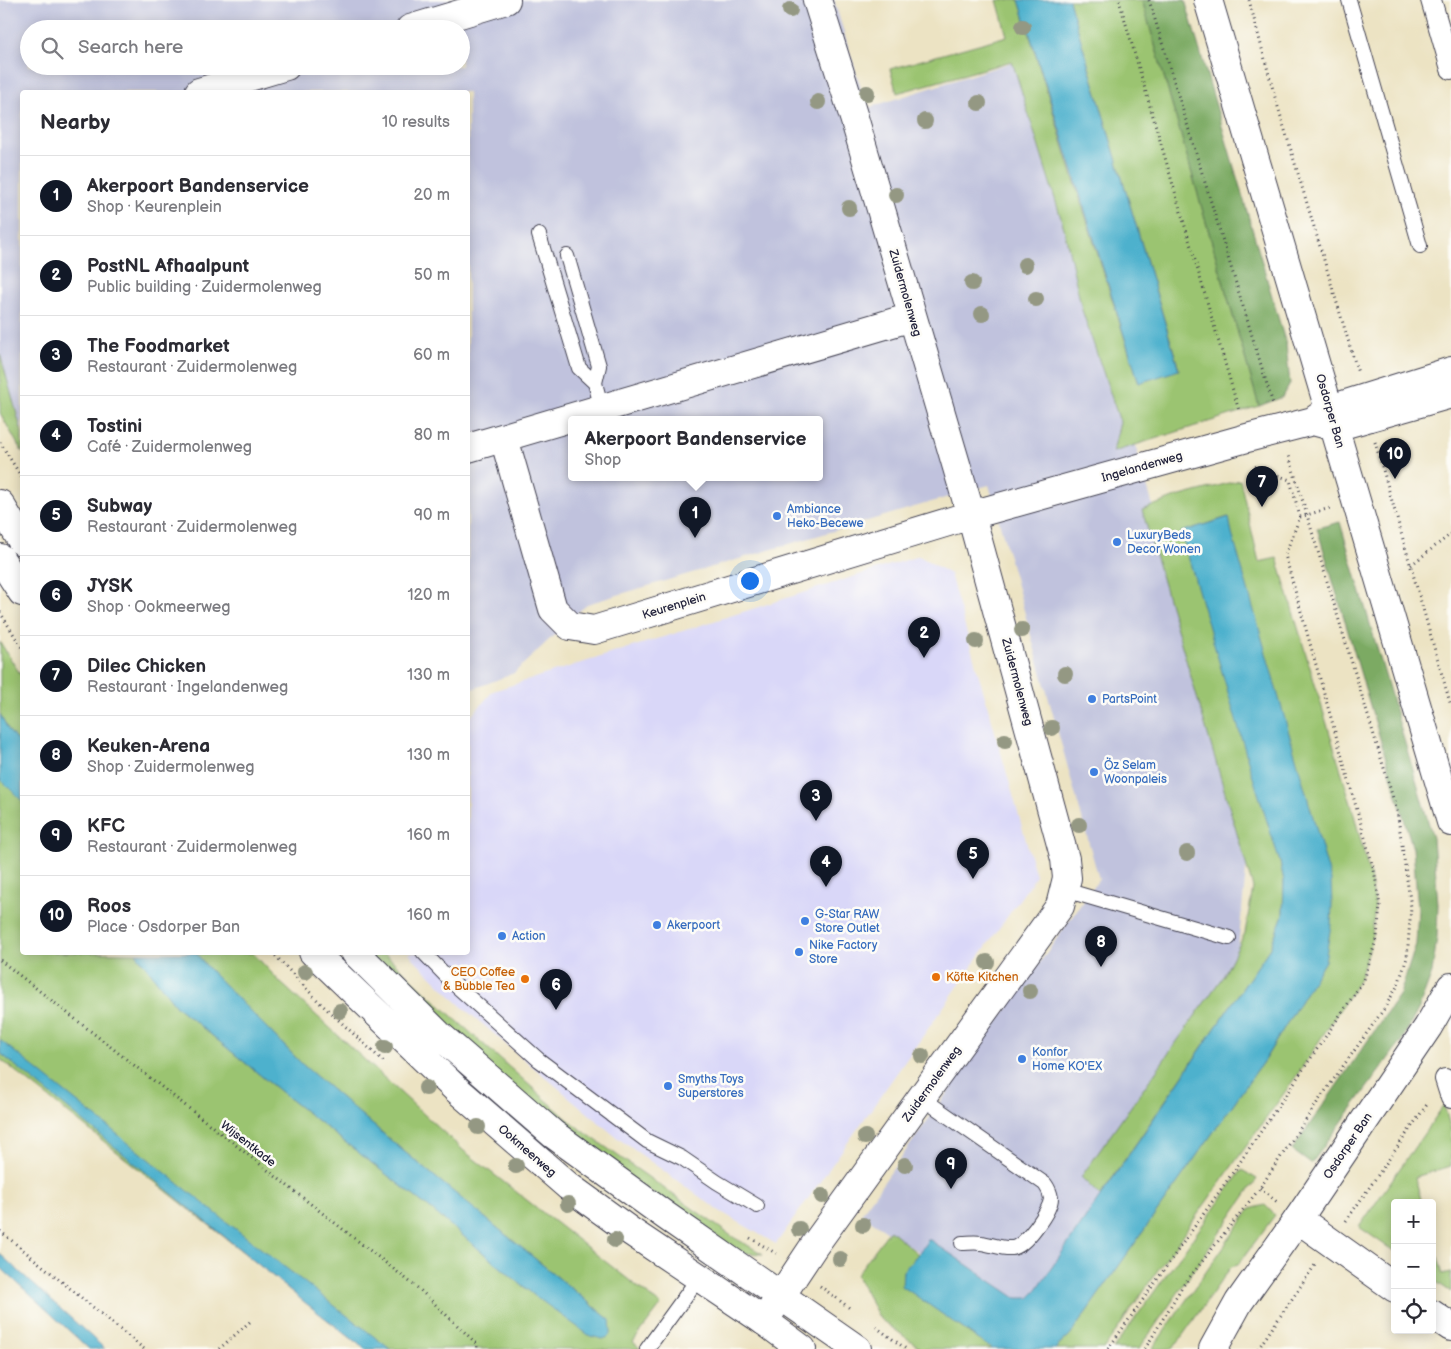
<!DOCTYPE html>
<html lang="en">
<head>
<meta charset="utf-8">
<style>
  body { margin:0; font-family:"Balsamiq Sans",sans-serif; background:#f2f2f3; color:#2b2b33 }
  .controls { position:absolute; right:15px; bottom:15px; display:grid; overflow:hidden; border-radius:5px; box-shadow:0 2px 12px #0003 }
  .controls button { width:45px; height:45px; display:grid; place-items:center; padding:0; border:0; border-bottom:1px solid #e1e1e2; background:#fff; color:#2b2b33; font:25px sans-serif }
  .you { position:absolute; left:749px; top:580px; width:18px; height:18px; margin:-12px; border:4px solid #fff; border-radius:50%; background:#1a73e8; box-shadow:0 0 0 8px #1a73e833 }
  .badge { display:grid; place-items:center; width:32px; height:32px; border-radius:50%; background:#111827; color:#fff; font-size:16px; font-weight:700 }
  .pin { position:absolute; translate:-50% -41px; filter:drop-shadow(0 1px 2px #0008) }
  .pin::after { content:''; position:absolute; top:26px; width:18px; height:15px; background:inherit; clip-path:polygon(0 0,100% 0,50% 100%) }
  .popup { position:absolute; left:568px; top:416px; width:255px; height:65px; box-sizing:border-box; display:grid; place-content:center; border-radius:5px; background:#fff; filter:drop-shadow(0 1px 4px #0005); font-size:16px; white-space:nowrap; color:#7c7c81 }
  .popup b { font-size:19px; color:#2b2b33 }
  .popup::after { content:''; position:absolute; left:50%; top:100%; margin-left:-10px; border:10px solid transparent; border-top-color:#fff }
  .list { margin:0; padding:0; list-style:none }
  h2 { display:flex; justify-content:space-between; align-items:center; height:65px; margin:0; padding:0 20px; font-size:21px }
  h2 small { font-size:16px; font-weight:400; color:#7c7c81 }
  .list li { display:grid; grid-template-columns:32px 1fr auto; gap:15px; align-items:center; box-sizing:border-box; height:80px; padding:0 20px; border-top:1px solid #e1e1e2 }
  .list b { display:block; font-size:19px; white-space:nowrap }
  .list p { margin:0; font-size:16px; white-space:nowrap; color:#7c7c81 }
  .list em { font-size:16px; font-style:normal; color:#7c7c81 }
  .icon { flex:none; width:28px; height:28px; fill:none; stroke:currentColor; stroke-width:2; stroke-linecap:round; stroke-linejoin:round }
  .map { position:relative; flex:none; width:1451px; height:1349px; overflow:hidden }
  .search { position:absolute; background:#fff; box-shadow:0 2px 12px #0003; left:20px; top:20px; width:450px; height:55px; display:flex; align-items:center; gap:12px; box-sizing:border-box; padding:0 18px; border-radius:28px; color:#7c7c81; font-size:19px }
  .panel { position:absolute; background:#fff; box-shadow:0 2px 12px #0003; left:20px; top:90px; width:450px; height:865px; border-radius:5px }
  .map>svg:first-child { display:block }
</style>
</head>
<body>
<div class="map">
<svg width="1451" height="1349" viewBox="0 0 1451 1349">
  <rect width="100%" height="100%" fill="#fdfcf7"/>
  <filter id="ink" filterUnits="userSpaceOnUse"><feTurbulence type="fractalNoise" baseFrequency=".02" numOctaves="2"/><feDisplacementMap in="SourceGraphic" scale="10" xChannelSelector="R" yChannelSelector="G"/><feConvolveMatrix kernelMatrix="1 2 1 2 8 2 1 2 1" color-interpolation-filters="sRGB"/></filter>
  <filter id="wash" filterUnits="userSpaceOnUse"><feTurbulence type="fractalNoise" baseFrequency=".0096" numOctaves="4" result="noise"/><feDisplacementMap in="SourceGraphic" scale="20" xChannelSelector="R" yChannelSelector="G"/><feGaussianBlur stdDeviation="1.12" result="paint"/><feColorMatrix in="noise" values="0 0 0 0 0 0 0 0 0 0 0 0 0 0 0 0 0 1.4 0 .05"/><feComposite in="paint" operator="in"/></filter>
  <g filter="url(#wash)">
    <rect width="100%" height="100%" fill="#ece3c3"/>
    <path fill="#d9d7f8" d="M919,556L950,574L1036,876L776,1244L718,1210L615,1136L461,1006L408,953L468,952V720L493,691Z"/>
    <path fill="#c0c2dd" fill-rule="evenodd" d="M0,0H834L867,108L1016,61L1071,226L1189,629L1250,830L1236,969L1040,1309L1009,1312L861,1214L1099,879L989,485L587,604L514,673L468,691V92H22V450L0,371ZM29,29H461V66H29ZM571,419H819V477H571Z"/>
    <path fill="#9bc471" stroke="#5e7356" d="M997,0H1019L1072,174L1139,383L1179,369L1069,0H1142L1259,406L1113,452L1120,422L1082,310L1064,228L1012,61L897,93L890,69L1007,36Z
      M0,354L22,432V452L0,413Z
      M1240,480L1259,562L1277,558L1352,807L1370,876L1375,904L1371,944L1359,980L1295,1078L1155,1274L1104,1349H1055L1070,1335L1265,1059L1325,961L1228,517L1182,532L1280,862L1284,881L1283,915L1270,948L1100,1196L1081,1177L1224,975L1245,933L1253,888L1142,510L1173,498Z
      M0,642L22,677V747L9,731L0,714Z
      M0,779L22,801V952L136,953L176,1006L282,1093L432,1210L535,1296L610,1320L401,1149L303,1065L209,969L196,953H253L281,983L464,1151L661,1305L633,1342L641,1349H365L0,1059Z
      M363,953H384L444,1009L573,1124L733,1237L763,1254L741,1253L566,1135Z
      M1444,1105L1451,1130V1166L1415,1177L1422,1203H1395V1252L1359,1227Z
      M1242,1170L1257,1179L1139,1349H1113Z
      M1265,1205L1275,1215L1238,1265L1231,1267L1173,1349H1152L1250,1209Z
      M890,1230L918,1254L903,1271V1286L992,1349H922L880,1319L856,1275Z
      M1432,1237L1443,1274L1451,1272V1292L1432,1279Z"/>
    <path fill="#7caa63" stroke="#4f664f" d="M1142,0H1185L1286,344L1290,384L1283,397L1259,406Z
      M1340,522L1433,838L1438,904L1437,938L1432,973L1419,1008L1402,1040L1311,1164L1292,1150L1400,994L1416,944L1418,909L1413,849L1317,528Z"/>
    <path fill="#4eb1cd" stroke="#386a84" d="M1019,0H1069L1179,370L1139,383Z
      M1229,517L1232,534L1331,880L1332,905L1331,925L1325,961L1265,1059L1070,1335L1055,1349H992L902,1286L903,1271L918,1254L928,1240H930L1016,1298H1029L1035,1292L1270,948L1283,915L1284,881L1280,862L1251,771L1181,532Z
      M0,714L9,731L22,747V801L0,779Z
      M136,953H196L209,969L303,1065L401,1149L610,1320L611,1332L608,1337L603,1339L590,1336L535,1296L432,1210L282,1093L176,1006Z
      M0,1040L223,1219L390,1349H365L303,1301L0,1053Z
      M0,1254L105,1349H89L0,1267Z"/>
  </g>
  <g filter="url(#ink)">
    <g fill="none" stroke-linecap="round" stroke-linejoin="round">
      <defs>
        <path id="service" d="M1349,0L1420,246
          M539,235L579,368L595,383
          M567,256L599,366L595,383L602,409
          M1065,890L1229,938
          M423,952L452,982L539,1060L647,1141L682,1158L717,1182L757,1206
          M922,1098L1045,1184C1048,1188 1050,1192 1051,1198C1051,1210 1025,1247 1012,1248C1002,1249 991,1244 981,1243C975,1242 968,1243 962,1243
          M647,1349L700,1276"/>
        <path id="pedestrian" d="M1431,0L1451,69
          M1445,1079L1451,1098"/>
        <path id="minor" d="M410,29L506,0
          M199,92L286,66
          M1313,421L1335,427L1451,394
          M504,438L553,609L570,626L594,630L971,515L1247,438L1313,421L1330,409L1451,371
          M468,448L912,317
          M1298,1219L1395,1288
          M1432,1314L1451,1327
          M764,1321L814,1246L1060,906L1067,878L1065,859L971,515L855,121L817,0"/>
        <path id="tertiary" d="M1208,0L1451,822
          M1213,1349L1239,1302L1298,1219L1428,1027L1451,987"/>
        <path id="secondary" d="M0,504L22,541
          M0,558L22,592
          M313,952L455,1088L568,1186L630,1231L764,1321L802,1349
          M355,952L438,1034L553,1134L666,1216L857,1349"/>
      </defs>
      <use href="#service" stroke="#403f4f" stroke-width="16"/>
      <use href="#pedestrian" stroke="#403f4f" stroke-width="22"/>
      <use href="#minor" stroke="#403f4f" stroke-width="30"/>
      <use href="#tertiary" stroke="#403f4f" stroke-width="30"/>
      <use href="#secondary" stroke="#403f4f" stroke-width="30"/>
      <path stroke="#403f4f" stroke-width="3" stroke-dasharray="1 4" stroke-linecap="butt" d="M1119,0L1239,411
        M1149,0L1273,404
        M1249,0L1275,97L1358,373
        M0,442L22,478
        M1375,442L1451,706
        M1300,517L1330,508
        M1411,565L1451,534
        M0,612L22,648
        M272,952L319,1002L384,1062
        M0,960L419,1289L477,1344V1349
        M1260,1188L1277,1202
        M1346,1221L1428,1103
        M0,1231L144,1349
        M750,1238L777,1254
        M820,1286L851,1309
        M876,1327L906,1349
        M219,1349L252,1320
        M1108,1349L1236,1168L1364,980L1377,937L1380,906L1374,870L1285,555L1300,517L1290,480L1254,466
        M1145,1349L1182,1287L1260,1188L1319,1100L1384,1009L1398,985L1407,958L1411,907L1397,811L1289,456
        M1258,1349L1315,1265"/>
      <use href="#service" stroke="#fff" stroke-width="14"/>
      <use href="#pedestrian" stroke="#fff" stroke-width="20"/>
      <use href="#minor" stroke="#fff" stroke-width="28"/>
      <use href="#tertiary" stroke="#fff" stroke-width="28"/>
      <use href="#secondary" stroke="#fff" stroke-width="28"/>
    </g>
    <g fill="#949883">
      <circle cx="790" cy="10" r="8"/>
      <circle cx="1023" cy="27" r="8"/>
      <circle cx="867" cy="93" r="8"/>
      <circle cx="818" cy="102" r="8"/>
      <circle cx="979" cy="103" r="8"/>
      <circle cx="925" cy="121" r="8"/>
      <circle cx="896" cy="195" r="8"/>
      <circle cx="849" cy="208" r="8"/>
      <circle cx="1025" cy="265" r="8"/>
      <circle cx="972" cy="283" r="8"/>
      <circle cx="1036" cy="299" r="8"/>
      <circle cx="982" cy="314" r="8"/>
      <circle cx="1022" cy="630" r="8"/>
      <circle cx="976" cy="641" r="8"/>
      <circle cx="1065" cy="674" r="8"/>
      <circle cx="1052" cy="728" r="8"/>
      <circle cx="1005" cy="741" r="8"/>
      <circle cx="1079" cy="825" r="8"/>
      <circle cx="1187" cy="853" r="8"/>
      <circle cx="987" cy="962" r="8"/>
      <circle cx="305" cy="972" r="8"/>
      <circle cx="1030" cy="991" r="8"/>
      <circle cx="340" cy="1011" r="8"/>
      <circle cx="385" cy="1047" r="8"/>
      <circle cx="922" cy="1056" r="8"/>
      <circle cx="426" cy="1088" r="8"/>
      <circle cx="478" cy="1127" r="8"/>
      <circle cx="865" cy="1137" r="8"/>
      <circle cx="905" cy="1165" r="8"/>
      <circle cx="516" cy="1166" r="8"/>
      <circle cx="822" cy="1196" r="8"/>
      <circle cx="568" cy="1204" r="8"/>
      <circle cx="863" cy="1225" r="8"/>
      <circle cx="799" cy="1229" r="8"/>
      <circle cx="615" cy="1240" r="8"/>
      <circle cx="840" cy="1259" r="8"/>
    </g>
  </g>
  <g fill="#3f7fe0" stroke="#fdfcf7" stroke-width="2">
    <circle cx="777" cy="516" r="5"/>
    <circle cx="1117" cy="542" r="5"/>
    <circle cx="1092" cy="699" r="5"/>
    <circle cx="1094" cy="772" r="5"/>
    <circle cx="805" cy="921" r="5"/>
    <circle cx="657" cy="925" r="5"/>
    <circle cx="502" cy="936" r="5"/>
    <circle cx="799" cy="952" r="5"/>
    <circle cx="1022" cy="1059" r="5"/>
    <circle cx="668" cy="1086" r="5"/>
  </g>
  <g fill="#e8710a" stroke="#fdfcf7" stroke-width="2">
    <circle cx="936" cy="977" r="5"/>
    <circle cx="525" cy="979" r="5"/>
  </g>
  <g text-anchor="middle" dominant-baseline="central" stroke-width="5" stroke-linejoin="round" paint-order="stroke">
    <g font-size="12" fill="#22223b" stroke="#fdfcf7">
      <text transform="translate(905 293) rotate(74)">Zuidermolenweg</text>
      <text transform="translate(1330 411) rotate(74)">Osdorper Ban</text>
      <text transform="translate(1142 467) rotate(-16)">Ingelandenweg</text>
      <text transform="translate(674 606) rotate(-17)">Keurenplein</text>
      <text transform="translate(1017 682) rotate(75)">Zuidermolenweg</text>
      <text transform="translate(932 1084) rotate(-54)">Zuidermolenweg</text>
      <text transform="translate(248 1144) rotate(38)">Wijsentkade</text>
      <text transform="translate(1348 1146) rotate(-56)">Osdorper Ban</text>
      <text transform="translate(527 1151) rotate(41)">Ookmeerweg</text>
    </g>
    <g font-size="12" fill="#366cbe" stroke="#fdfcf7" text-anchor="start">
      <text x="787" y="509">Ambiance<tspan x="787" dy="14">Heko-Becewe</tspan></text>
      <text x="1127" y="535">LuxuryBeds<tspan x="1127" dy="14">Decor Wonen</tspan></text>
      <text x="1102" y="699">PartsPoint</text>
      <text x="1104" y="765">Öz Selam<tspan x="1104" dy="14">Woonpaleis</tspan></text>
      <text x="815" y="914">G-Star RAW<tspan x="815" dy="14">Store Outlet</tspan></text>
      <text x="667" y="925">Akerpoort</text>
      <text x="512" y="936">Action</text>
      <text x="809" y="945">Nike Factory<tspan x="809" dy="14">Store</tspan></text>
      <text x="1032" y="1052">Konfor<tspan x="1032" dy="14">Home KO'EX</tspan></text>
      <text x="678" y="1079">Smyths Toys<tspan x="678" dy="14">Superstores</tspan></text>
    </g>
    <g font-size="12" fill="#c56008" stroke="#fdfcf7" text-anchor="end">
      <text x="515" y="972">CEO Coffee<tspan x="515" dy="14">&amp; Bubble Tea</tspan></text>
      <text x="946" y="977" text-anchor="start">Köfte Kitchen</text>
    </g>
  </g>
</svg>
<div class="controls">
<button>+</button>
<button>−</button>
<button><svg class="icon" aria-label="locate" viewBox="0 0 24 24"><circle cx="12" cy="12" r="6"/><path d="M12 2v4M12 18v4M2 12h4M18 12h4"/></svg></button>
</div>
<div class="you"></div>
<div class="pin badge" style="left:695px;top:538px">1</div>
<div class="popup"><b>Akerpoort Bandenservice</b>Shop</div>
<div class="pin badge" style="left:924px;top:658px">2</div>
<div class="pin badge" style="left:816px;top:821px">3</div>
<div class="pin badge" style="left:826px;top:887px">4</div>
<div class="pin badge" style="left:973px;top:879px">5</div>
<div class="pin badge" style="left:556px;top:1010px">6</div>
<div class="pin badge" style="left:1262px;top:507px">7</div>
<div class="pin badge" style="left:1101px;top:967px">8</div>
<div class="pin badge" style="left:951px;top:1189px">9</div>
<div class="pin badge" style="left:1395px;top:479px">10</div>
<div class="search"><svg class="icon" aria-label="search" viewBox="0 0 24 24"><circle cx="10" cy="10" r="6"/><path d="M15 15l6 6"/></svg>Search here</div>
<section class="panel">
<h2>Nearby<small>10 results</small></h2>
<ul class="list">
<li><span class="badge">1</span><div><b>Akerpoort Bandenservice</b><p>Shop · Keurenplein</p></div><em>20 m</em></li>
<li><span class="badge">2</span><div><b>PostNL Afhaalpunt</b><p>Public building · Zuidermolenweg</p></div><em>50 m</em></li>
<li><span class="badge">3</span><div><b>The Foodmarket</b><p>Restaurant · Zuidermolenweg</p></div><em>60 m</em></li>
<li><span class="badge">4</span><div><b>Tostini</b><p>Café · Zuidermolenweg</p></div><em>80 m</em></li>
<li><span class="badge">5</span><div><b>Subway</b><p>Restaurant · Zuidermolenweg</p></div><em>90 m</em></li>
<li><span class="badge">6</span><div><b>JYSK</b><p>Shop · Ookmeerweg</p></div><em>120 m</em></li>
<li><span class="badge">7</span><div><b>Dilec Chicken</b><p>Restaurant · Ingelandenweg</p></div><em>130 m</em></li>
<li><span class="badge">8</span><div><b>Keuken-Arena</b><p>Shop · Zuidermolenweg</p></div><em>130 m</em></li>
<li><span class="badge">9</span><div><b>KFC</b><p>Restaurant · Zuidermolenweg</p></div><em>160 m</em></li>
<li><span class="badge">10</span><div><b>Roos</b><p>Place · Osdorper Ban</p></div><em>160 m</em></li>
</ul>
</section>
</div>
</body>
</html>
